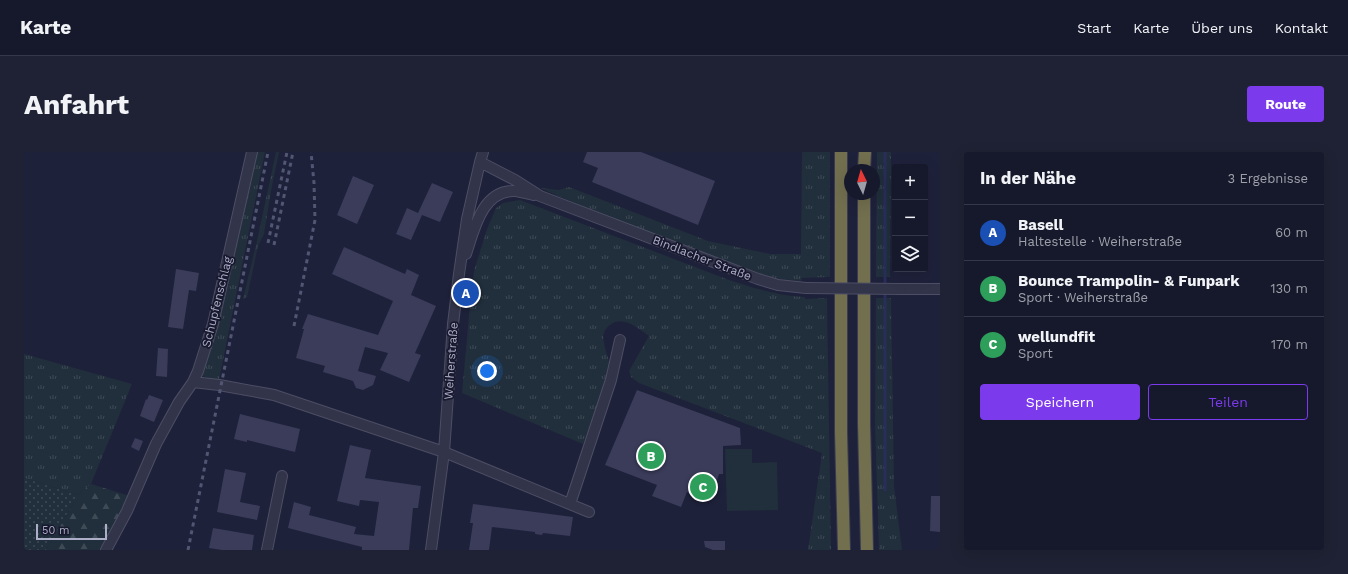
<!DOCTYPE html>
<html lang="de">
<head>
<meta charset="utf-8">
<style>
  body { margin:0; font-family:"Work Sans",sans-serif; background:#1f2234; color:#f1f3f6 }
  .controls { position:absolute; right:12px; top:12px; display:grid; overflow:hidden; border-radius:4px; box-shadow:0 4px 16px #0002 }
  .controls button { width:36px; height:36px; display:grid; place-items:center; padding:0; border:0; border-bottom:1px solid #353848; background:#16192c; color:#f1f3f6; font:20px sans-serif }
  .compass { position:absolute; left:820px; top:12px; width:36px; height:36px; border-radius:50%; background:#16192c; box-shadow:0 4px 16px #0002; rotate:355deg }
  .scale { position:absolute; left:12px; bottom:10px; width:71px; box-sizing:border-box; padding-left:4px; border:2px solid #acadc7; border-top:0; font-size:11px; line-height:14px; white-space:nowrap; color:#acadc7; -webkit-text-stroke:3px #18192e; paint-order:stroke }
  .you { position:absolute; left:463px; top:219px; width:14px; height:14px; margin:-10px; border:3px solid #fff; border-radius:50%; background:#1a73e8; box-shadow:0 0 0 6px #1a73e833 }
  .badge { display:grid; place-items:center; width:26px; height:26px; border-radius:50%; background:#7c3aed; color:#fff; font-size:13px; font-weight:700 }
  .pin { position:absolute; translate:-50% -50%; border:2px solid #fff; box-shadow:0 1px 4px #0006 }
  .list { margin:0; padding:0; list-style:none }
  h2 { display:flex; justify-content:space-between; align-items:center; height:52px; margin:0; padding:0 16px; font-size:17px }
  h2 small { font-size:13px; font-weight:400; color:#9ea0a9 }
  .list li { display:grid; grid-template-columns:26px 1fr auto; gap:12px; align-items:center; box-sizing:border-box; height:56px; padding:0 16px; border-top:1px solid #353848 }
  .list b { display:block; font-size:15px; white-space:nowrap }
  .list p { margin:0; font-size:13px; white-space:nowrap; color:#9ea0a9 }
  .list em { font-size:13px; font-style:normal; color:#9ea0a9 }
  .actions { display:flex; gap:8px; padding:12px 16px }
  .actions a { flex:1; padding:9px 0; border:1px solid #7c3aed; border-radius:4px; text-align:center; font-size:14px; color:#7c3aed }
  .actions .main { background:#7c3aed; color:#fff }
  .icon { flex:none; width:22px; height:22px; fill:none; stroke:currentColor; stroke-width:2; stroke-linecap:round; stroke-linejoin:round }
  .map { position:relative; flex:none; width:916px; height:398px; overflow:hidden; border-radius:4px }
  header { display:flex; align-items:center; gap:24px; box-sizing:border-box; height:56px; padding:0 20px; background:#16192c; border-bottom:1px solid #353848 }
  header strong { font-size:19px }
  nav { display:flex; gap:22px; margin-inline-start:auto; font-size:14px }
  .intro { display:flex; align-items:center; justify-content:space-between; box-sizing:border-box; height:96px; padding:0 24px }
  h1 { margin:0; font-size:28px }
  .button { padding:10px 18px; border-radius:4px; background:#7c3aed; color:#fff; font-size:14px; font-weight:700 }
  main { display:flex; gap:24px; padding:0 24px }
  aside { flex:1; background:#16192c; border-radius:4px; box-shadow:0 4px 16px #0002 }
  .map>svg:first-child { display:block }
</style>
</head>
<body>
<header>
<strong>Karte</strong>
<nav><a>Start</a><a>Karte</a><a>Über uns</a><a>Kontakt</a></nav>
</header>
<div class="intro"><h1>Anfahrt</h1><a class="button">Route</a></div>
<main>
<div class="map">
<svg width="916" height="398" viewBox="0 0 916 398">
  <defs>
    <pattern id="grass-tufts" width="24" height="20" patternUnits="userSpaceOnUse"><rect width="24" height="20" fill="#202f3b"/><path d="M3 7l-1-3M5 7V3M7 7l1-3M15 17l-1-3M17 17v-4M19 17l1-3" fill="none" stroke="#3e4a56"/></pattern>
    <pattern id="forest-firs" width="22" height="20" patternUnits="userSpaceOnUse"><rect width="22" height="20" fill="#202f3b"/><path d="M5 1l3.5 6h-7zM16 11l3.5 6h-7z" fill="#3e4a56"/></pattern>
    <pattern id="park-dots" width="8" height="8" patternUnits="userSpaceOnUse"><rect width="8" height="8" fill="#202f3b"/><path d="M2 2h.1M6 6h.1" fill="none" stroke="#3e4a56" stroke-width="1.8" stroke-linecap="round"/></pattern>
  </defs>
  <rect width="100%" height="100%" fill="#1e213a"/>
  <path fill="url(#grass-tufts)" d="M231,0H241L195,228L178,224L177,219Z
    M252,0H255L247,39L240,82L234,94L223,145L219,147L233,89Z
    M778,0H806V125L778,126L777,129L756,127L735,122L565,57L516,36L535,38L545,35L684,89L746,102H777Z
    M853,0H867L866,125H852Z
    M496,48L705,128C730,136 754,144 781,145V147L803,146L807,398H784L798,301L615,231L607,225L605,219L625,184C613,176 599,163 586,173C580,177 578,184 580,190C581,200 586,207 586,218L559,292L438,241L445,164L450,119L463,77L472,56L479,51Z
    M852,146H867L870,334L878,398H855L851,271Z
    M0,202L108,232L67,332L54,343L0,326Z"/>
  <path fill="url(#forest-firs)" d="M67,332L109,345L82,398H22L54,343Z"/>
  <path fill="url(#park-dots)" d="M0,326L54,343L22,398H0Z"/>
  <path fill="#202f3b" d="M701,297H728V311L753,310L754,358L703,359Z"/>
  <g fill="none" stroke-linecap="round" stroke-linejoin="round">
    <path stroke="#292d5a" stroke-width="3" d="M861,0V338"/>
  </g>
  <path fill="#3a3c5a" d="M563,0H617L691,29L674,73L568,30L574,16L559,10Z
    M329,24L350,33L333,72L313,63Z
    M408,31L429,40L416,70L398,63L387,88L372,82L383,56L394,61Z
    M320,95L381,122L383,117L395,123L387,143L412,154L391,201L397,203L385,230L356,218L364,201L341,195L334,219L352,224L349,233L339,238L332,236L329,229L299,220L301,214L272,206L280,177H278L284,162L354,183L369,149L308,122Z
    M152,117L175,121L172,139L165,138L159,177L144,175Z
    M134,196L144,197L143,225L132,224Z
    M613,238L716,276L717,293L699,294V322H695L692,331L678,334L672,345L663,340L657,355L628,344L633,333L581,313Z
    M125,243L139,248L130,270L116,264L122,247L123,248Z
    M216,262L276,277L271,300L223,288V290L210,287Z
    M111,286L119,289L115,299L107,295Z
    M326,293L347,298L341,326L397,334L394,356H389L385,398H338V395L264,376L270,350L287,355L285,363L332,375L330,382L350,384L355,350L336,348L335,354L313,349Z
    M201,317L222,321L216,350L236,354L233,368L193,360Z
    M907,344H916V380L906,379Z
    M449,352L549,365L546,384L519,381L518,383L511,382V380L468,375L465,398H445L449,371H446Z
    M189,376L230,383L228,398H198L185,396Z
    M680,389H701V398H689L681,395Z"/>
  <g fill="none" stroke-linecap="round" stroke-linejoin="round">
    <defs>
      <path id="minor" d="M456,10L491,28L516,44L734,127L754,133L782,136
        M442,102C450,78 458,37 492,39C498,40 504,42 510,43
        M876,137H916
        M169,230L195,233L250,243L420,300L565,360
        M546,352L587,228L596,188
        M82,398L103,359L132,292L155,250L169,230L174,219L189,172L228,0
        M243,398L258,324
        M407,398L420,300L429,172L435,122L443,67L456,10L459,0"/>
      <path id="highway" d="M817,0V280L820,398
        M840,18L841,0
        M840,42V272L843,398"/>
    </defs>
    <use href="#minor" stroke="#4d4e65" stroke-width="12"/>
    <use href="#highway" stroke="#3a3b51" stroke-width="14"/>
    <use href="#minor" stroke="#32344a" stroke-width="10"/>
    <use href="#highway" stroke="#716f4e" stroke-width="12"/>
    <path stroke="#535672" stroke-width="3" stroke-dasharray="4 4" stroke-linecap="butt" d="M244,91L263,0
      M250,93L269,0
      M270,174L291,68L290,31L287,0
      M164,398L244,0"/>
    <defs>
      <path id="minor-bridge" d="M782,136L876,137"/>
    </defs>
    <use href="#minor-bridge" stroke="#4d4e65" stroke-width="12" stroke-linecap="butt"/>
    <use href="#minor-bridge" stroke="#32344a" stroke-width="10"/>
  </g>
  <g text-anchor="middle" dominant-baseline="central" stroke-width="3.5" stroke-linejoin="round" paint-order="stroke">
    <g font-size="12" fill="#acadc7" stroke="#18192e">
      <text transform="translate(678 106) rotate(21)">Bindlacher Straße</text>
      <text transform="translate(193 150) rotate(-76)">Schupfenschlag</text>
      <text transform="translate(427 209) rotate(-86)">Weiherstraße</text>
    </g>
  </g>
</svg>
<div class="controls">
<button>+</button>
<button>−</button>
<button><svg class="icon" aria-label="layers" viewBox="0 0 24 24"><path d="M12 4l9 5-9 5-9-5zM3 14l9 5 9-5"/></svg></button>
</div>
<svg class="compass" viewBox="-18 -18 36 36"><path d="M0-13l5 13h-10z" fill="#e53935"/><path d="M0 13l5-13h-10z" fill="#9ea0a9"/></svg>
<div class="scale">50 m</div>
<div class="you"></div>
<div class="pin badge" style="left:442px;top:141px;background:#1a4fb4">A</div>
<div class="pin badge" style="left:627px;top:304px;background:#2e9e5b">B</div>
<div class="pin badge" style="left:679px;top:335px;background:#2e9e5b">C</div>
</div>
<aside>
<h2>In der Nähe<small>3 Ergebnisse</small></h2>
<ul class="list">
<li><span class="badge" style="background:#1a4fb4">A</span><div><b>Basell</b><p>Haltestelle · Weiherstraße</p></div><em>60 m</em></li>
<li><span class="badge" style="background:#2e9e5b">B</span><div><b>Bounce Trampolin- &amp; Funpark</b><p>Sport · Weiherstraße</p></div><em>130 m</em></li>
<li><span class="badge" style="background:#2e9e5b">C</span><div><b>wellundfit</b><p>Sport</p></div><em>170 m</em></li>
</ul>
<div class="actions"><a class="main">Speichern</a><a>Teilen</a></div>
</aside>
</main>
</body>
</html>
